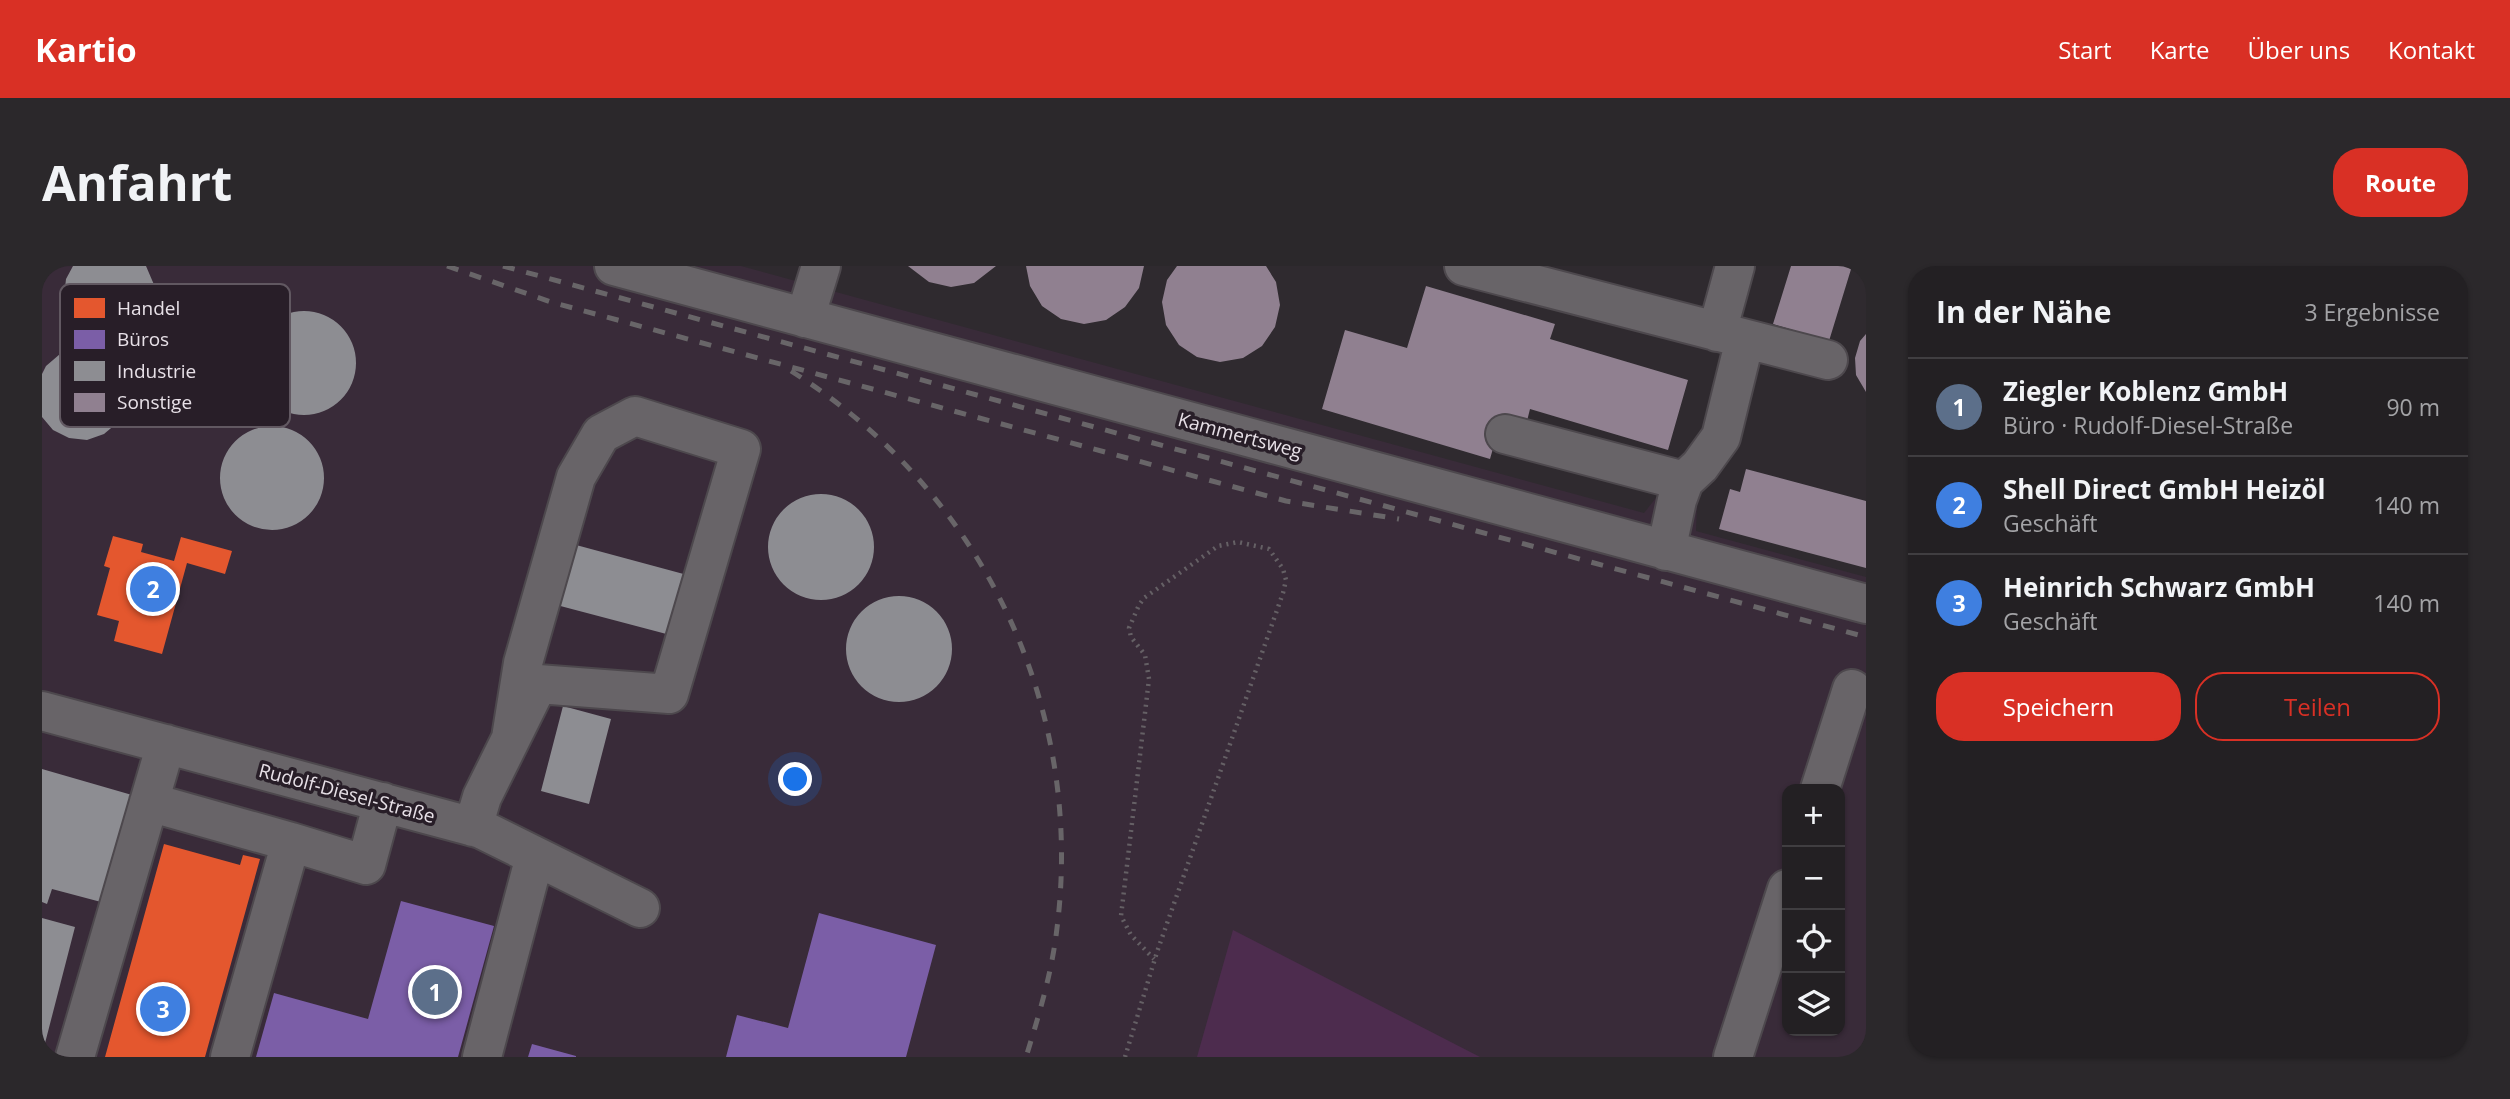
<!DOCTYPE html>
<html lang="de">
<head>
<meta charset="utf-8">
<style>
  body { margin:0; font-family:"Open Sans",sans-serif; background:#2b282b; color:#f1f3f6 }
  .controls { position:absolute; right:21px; bottom:21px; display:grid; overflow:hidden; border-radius:14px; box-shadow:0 2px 5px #0004 }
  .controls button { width:63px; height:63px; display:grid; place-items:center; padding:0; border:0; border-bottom:2px solid #403e41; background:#232023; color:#f1f3f6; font:35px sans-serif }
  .you { position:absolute; left:754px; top:514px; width:24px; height:24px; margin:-18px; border:5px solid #fff; border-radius:50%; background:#1a73e8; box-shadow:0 0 0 10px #1a73e833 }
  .badge { display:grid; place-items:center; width:46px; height:46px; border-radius:50%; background:#d93025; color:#fff; font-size:23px; font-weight:700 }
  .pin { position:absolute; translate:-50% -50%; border:4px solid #fff; box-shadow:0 2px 7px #0006 }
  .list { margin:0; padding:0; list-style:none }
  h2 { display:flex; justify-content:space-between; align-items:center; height:91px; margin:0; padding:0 28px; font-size:30px }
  h2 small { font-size:23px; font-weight:400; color:#a3a3a6 }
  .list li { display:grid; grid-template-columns:46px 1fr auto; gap:21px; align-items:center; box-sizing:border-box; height:98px; padding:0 28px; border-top:2px solid #403e41 }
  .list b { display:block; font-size:26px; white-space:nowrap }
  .list p { margin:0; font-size:23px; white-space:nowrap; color:#a3a3a6 }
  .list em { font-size:23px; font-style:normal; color:#a3a3a6 }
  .actions { display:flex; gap:14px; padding:21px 28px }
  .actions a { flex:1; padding:16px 0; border:2px solid #d93025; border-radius:28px; text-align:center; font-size:24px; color:#d93025 }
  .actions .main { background:#d93025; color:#fff }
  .icon { flex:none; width:38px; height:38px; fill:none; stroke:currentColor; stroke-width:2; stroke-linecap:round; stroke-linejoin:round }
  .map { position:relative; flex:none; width:1824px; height:791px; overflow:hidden; border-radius:28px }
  header { display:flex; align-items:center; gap:42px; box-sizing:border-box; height:98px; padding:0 35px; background:#d93025; color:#fff }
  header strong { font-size:33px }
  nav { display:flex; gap:38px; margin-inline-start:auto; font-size:24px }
  .intro { display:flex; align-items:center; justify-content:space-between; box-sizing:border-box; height:168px; padding:0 42px }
  h1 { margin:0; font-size:49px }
  .button { padding:18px 32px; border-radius:28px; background:#d93025; color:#fff; font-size:24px; font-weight:700 }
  main { display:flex; gap:42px; padding:0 42px }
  aside { flex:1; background:#232023; border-radius:28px; box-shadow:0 2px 5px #0004 }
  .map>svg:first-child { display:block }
</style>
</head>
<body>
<header>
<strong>Kartio</strong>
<nav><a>Start</a><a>Karte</a><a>Über uns</a><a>Kontakt</a></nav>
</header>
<div class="intro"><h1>Anfahrt</h1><a class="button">Route</a></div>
<main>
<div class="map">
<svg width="1824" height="791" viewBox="0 0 1824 791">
  <rect width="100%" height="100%" fill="#2f2a2f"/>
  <path fill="#392b39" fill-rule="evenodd" d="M0,0H699L1602,247L1617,228L1655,239L1654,265L1824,311V791H0ZM1745,523H1798V765H1745Z"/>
  <path fill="#4d2c4e" d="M1191,664L1438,791H1155Z"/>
  <path fill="#e4572e" d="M71,270L101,278L99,286L132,295L139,271L190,285L183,308L145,297L120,388L72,375L77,355L55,349L68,302L62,300Z
    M122,578L198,599L201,589L218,593L163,791H63Z"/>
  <path fill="#7b5ea7" d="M359,635L452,660L416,791H214L232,727L326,753Z
    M777,647L894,679L864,791H684L695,749L746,762Z
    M490,778L534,790V791H486Z"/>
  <path fill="#8d8d92" d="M31,0H104L113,21L112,39L103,55L89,66L73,71L55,70L39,62L28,48L22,31L24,13Z
    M210 97a52 52 0 1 1 104 0a52 52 0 1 1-104 0Z
    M35,83L53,85L69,93L80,107L85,124L84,141L75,157L62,168L45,174L27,172L11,164L0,151V108L4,100L18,88Z
    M178 212a52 52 0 1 1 104 0a52 52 0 1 1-104 0Z
    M726 281a53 53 0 1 1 106 0a53 53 0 1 1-106 0Z
    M523,276L649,310L632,370L507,337Z
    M804 383a53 53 0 1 1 106 0a53 53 0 1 1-106 0Z
    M521,440L569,453L547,538L499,525Z
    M0,503L90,529L59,636L10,623L5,638L0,636Z
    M0,652L33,661L1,785L0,784Z"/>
  <path fill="#908090" d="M866,0H954L932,17L909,21L887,16Z
    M984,0H1102L1097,22L1083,41L1064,54L1042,58L1019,53L1000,40L988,20Z
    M1135,0H1224L1234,16L1238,39L1233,61L1220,80L1201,92L1178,96L1155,91L1137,79L1124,59L1120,36L1125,14Z
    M1749,0H1810L1787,75L1731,58Z
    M1384,20L1513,58L1508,73L1646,114L1626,184L1488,143L1484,159L1460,151L1448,193L1280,143L1303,64L1365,82Z
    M1824,68V126L1814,109L1813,92L1818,75Z
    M1704,203L1824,235V302L1677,263L1688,223L1698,226Z"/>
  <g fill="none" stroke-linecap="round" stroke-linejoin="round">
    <defs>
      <path id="minor" d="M572,0L1824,338
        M1422,0L1786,94
        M763,52L779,0
        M1675,66L1693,0
        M1463,168L1642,215L1658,200L1679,171L1703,73
        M1624,285L1635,234L1642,215
        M0,445L439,563L598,642
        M1778,523L1810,423
        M107,536L249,576
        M431,561L440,531L496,418L627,428L699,183L593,150L559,168L534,211L481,397L469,472
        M33,791L124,478
        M188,791L249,576L324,599L341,536
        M440,791L493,590
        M1691,791L1745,623"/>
    </defs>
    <use href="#minor" stroke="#4d484d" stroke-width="42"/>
    <path stroke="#656065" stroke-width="4.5" stroke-dasharray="2 5" stroke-linecap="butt" d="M1083,791L1115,686L1241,327L1244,314L1241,303L1227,283L1196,276L1176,280L1102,332L1097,339L1087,362L1089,371L1103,389L1107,413L1079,650L1089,669L1112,693"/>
    <use href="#minor" stroke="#686468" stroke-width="38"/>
    <path stroke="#686568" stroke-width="5" stroke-dasharray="12 12" stroke-linecap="butt" d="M405,0L509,36L1244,235L1357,253
      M461,0L1824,371
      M749,105C939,224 1043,439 1015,662C1010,706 997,749 984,791"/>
  </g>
  <g text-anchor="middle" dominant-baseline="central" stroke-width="7" stroke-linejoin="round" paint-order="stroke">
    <g font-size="19" fill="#e7e0e7" stroke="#281e28">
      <text transform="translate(1198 169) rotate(15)">Kammertsweg</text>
      <text transform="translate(305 527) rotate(15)">Rudolf-Diesel-Straße</text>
    </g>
  </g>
  <rect x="18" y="18" width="230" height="143" rx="10" fill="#281e28" stroke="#615861" stroke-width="2"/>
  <rect x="32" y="32" width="31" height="20" fill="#e4572e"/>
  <rect x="32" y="64" width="31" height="19" fill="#7b5ea7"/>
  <rect x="32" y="95" width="31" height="20" fill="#8d8d92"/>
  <rect x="32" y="127" width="31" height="19" fill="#908090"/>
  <g font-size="19" fill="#e7e0e7">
    <text x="75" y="49">Handel</text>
    <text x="75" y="80">Büros</text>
    <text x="75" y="112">Industrie</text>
    <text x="75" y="143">Sonstige</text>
  </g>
</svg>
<div class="controls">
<button>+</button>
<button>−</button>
<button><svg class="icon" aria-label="locate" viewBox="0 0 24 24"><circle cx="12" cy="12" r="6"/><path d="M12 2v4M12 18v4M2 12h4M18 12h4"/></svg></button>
<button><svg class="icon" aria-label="layers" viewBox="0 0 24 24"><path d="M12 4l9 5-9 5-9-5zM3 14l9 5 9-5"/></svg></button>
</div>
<div class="you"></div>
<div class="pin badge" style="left:393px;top:726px;background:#5c6f8a">1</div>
<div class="pin badge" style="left:111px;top:323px;background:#3f7fe0">2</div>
<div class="pin badge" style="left:121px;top:743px;background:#3f7fe0">3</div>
</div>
<aside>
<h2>In der Nähe<small>3 Ergebnisse</small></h2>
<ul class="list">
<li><span class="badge" style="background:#5c6f8a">1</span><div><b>Ziegler Koblenz GmbH</b><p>Büro · Rudolf-Diesel-Straße</p></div><em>90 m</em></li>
<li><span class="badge" style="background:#3f7fe0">2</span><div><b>Shell Direct GmbH Heizöl</b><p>Geschäft</p></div><em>140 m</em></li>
<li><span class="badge" style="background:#3f7fe0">3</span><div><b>Heinrich Schwarz GmbH</b><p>Geschäft</p></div><em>140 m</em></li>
</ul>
<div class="actions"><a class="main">Speichern</a><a>Teilen</a></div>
</aside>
</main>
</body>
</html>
